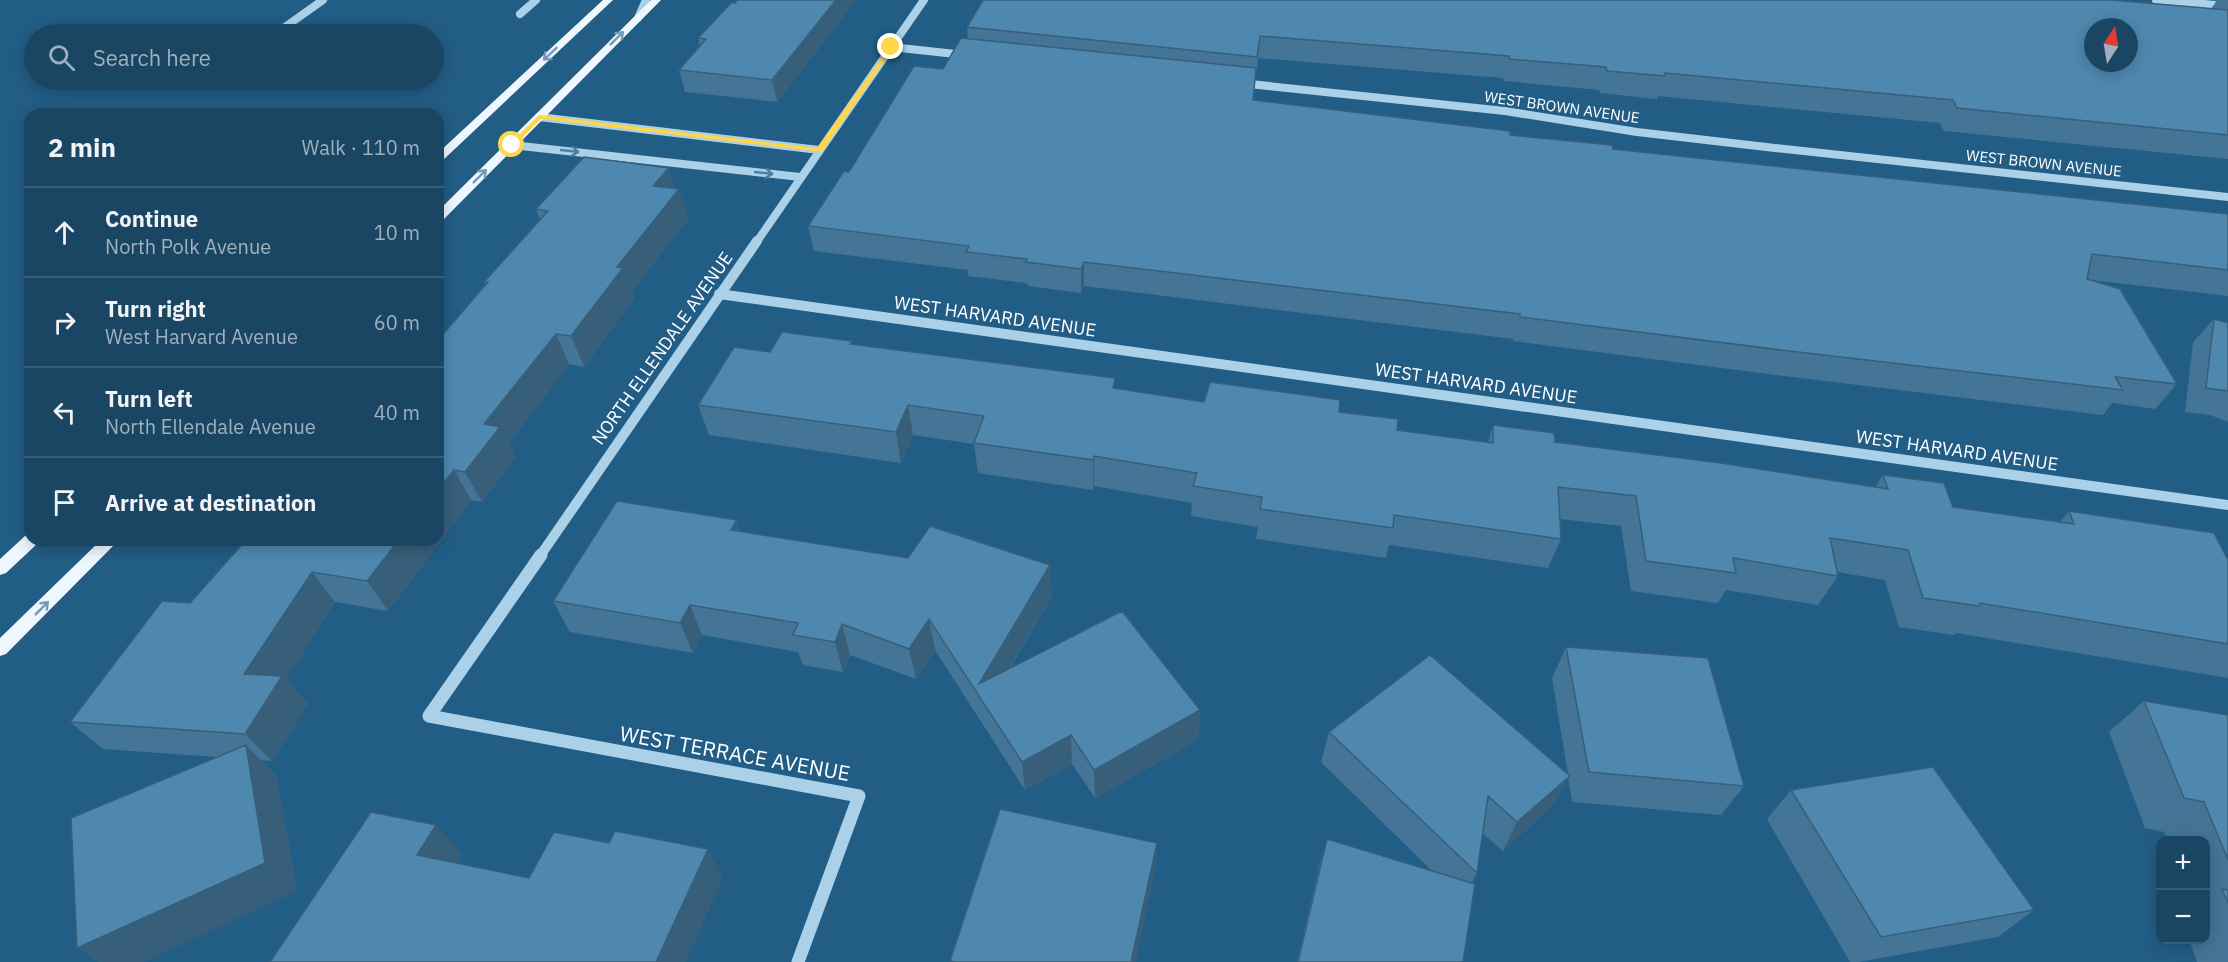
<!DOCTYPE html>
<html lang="en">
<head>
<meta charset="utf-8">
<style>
  body { margin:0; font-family:"IBM Plex Sans",sans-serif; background:#27506d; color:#f1f3f6 }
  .controls { position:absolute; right:18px; bottom:18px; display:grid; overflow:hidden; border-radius:12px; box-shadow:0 3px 15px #0003 }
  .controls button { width:54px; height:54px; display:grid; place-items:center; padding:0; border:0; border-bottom:2px solid #385e78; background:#1a4664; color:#f1f3f6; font:30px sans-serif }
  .compass { position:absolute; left:2084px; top:18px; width:54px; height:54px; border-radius:50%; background:#1a4664; box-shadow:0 3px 15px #0003; rotate:12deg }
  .stop { position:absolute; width:18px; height:18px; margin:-14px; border:4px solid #ffd54a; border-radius:50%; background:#fff }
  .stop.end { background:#ffd54a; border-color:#fff; box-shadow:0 2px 6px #0008 }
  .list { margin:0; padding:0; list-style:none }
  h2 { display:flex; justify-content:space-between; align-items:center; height:78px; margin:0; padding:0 24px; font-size:26px }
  h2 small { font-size:20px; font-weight:400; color:#9fb1bf }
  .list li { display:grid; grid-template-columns:39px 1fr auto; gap:18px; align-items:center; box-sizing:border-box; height:90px; padding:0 24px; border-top:2px solid #385e78 }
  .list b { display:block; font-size:22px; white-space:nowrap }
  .list p { margin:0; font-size:20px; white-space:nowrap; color:#9fb1bf }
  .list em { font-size:20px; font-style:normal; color:#9fb1bf }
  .icon { flex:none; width:33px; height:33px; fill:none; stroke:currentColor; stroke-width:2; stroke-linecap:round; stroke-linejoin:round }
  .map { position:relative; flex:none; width:2228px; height:962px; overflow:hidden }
  .search { position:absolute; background:#1a4664; box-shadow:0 3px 15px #0003; left:24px; top:24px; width:420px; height:66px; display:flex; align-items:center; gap:15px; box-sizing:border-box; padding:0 21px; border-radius:33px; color:#9fb1bf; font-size:22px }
  .panel { position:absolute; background:#1a4664; box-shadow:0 3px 15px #0003; left:24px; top:108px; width:420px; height:438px; border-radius:18px }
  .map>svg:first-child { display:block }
</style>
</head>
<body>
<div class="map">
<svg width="2228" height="962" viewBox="0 0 2228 962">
  <rect width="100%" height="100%" fill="#225d85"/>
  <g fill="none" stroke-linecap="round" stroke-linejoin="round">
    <path stroke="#abd1e9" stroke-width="8" d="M2156,0L2228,6
      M520,14L536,0
      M638,18L646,0
      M278,32L323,0
      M891,47L965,55
      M1240,83L1505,111L1637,132L1775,148L2228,197
      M539,117L819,150
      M512,145L800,177
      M756,243L924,0"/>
    <path stroke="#abd1e9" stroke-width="10" d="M719,294L2228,505
      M540,556L757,241"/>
    <path stroke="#abd1e9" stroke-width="13" d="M541,555L429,716L859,796L798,962"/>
    <path fill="#eef7fe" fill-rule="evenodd" d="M603,0H613L442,161L438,162V153Z
      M651,0H661L442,221L438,222V211Z
      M30,534V540H39L37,544L6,573L0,575V559L25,536Z
      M101,540H119L6,654L0,656V638Z"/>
  </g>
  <path fill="#447596" d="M856,0L777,102L685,92L679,70L700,46L698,38Z
    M2217,0H2228V159L1944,131L1940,123L1658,96L1657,99L1600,93L1599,90L1504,81L1503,78L1258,58L1253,100L1613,149L2228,214V296L2092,280L2177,384L2155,409L2112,403L2103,415L1768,374L1513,341V339L1084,286L1081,293L1028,286L1027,283L968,276V270L814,251L808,226L849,172L943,69L968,39L967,27L2211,9Z
    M675,189L688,219L632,291L634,298L584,367L569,364L509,443L516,457L482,502L471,500L388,611L335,602L286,679L308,704L272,761L261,760L276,775L297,891L216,757L103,749L70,722L190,603L438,540L486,285L484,282L540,219L536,209Z
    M2214,319L2228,323V422L2210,415L2185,412L2193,342Z
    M852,344L1115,388L1204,402L1339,412L1397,430L1488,442L1493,425L1555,442L1875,487L1883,475L1953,507L2060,522L2069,511L2228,560V678L1956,633L1954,635L1899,627L1885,580L1837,572L1838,576L1818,605L1726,590L1718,603L1631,591L1621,526L1560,519L1561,539L1548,568L1389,545L1386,558L1256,539L1258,527L1191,516L1192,503L1094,486L1093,490L978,473L974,444L913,435L901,463L709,435L698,405L770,352Z
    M737,520L741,532L1052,596L1010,668L1200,710L1198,740L1095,798L1072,764L1025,790L935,650L916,679L850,655L843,672L803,665L798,652L702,635L693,653L570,632L553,601Z
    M1566,647L1744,786L1721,815L1572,802L1568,778L1553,805L1503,851L1482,833L1477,873L1472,883L1463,962H1297L1319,867L1327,839L1432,871L1321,762L1329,732L1568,774L1552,678Z
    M2144,701L2228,715V962H2197L2189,939H2205V840H2168L2164,832L2145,828L2109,732Z
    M1791,790L2034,910L1998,937L1858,962H1850L1767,819Z"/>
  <path fill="#375f7a" d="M836,0H856L777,102L772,80Z
    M669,168L676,193L679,189L688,219L632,291L634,298L584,367L571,336L617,267L653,186Z
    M1084,262V286L1081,293V269Z
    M556,334L569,364L509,443L516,457L482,502L465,472L484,424Z
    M908,405L913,435L901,463L896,432Z
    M1094,456V486L1093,490V460Z
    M454,470L471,500L388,611L367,581L399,540H438V490Z
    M737,520L747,551L731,530Z
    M1050,565L1052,596L986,707L979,684Z
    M312,572L335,602L286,679L308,704L272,761L245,734L244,674Z
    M690,605L702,635L693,653L680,623Z
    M929,619L935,650L916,679L909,649Z
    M842,624L850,655L843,672L835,642Z
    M1200,710L1198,740L1095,798L1094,770Z
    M1071,735L1072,764L1025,790L1022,762Z
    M246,745L276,775L297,891L144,962H98L77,948Z
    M1570,776L1553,805L1503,851L1517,822Z
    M436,825L462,854L443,884L417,855Z
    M1157,843L1155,872L1136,962H1131Z
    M708,849L723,878L686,962H656Z"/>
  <path fill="#4f88af" stroke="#375f7a" stroke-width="1.5" fill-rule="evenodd" d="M737,0H836L772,80L679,70L706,39L698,38L732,2L735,3Z
    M983,0H2111L2228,10V135L1957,108L1953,100L1665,73V76L1607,71L1606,67L1509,59V56L1260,36L1257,57L967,27ZM2093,27H2129V63H2093Z
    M961,38L1256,68L1253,100L1510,131V135L1612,145L1613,149L2228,214V270L2092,254L2087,279L2120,289L2177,384L2115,377L2123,390L1781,350L1520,317V314L1084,262L1081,269L1026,262L1027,259L966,252L969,246L808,226L844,171L849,172L914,66L943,69Z
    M584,157L669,168L653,186L679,189L617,267L623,268L571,336L556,334L484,424L500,427L465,472L454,470L438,490V340L488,282H484L548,211L536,209Z
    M2214,319L2228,323V391L2206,388Z
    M782,332L852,341L850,344L1115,378L1113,388L1204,402L1210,382L1340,400L1339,412L1398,419L1397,430L1493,443V425L1554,433L1555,442L1721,463L1888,489L1883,475L1944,483L1953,507L2074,524L2069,511L2214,533L2228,560V644L1980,603L1979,606L1923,598L1908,550L1830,538L1838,576L1733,558L1736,573L1646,561L1636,496L1558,487L1561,539L1394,515L1393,528L1260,509L1262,497L1193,486L1197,473L1094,456L1093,460L974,443L984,416L908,405L896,432L698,405L734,347L770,352Z
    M617,501L737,520L731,530L908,558L930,526L1050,565L979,684L1122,611L1200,710L1094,770L1071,735L1022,762L929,619L909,649L842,624L835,642L793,635L798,623L690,605L680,623L553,601Z
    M246,540H399L367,581L312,572L244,674L282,676L245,734L70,722L162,601L190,603Z
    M1566,647L1708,658L1744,786L1589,772Z
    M1430,655L1570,776L1517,822L1488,796L1477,873L1329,732Z
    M2144,701L2228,715V860L2204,802L2184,798Z
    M246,745L265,863L77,948L71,818Z
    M1933,767L2034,910L1881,937L1791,790Z
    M1000,809L1157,843L1131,962H956L950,961Z
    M371,812L436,825L417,855L529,878L554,832L609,843L615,831L708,849L656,962H270Z
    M1327,839L1475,884L1463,962H1298Z
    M2222,889L2228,890V903Z"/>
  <defs><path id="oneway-shaft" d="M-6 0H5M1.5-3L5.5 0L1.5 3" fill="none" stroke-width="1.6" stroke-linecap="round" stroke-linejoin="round" transform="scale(1.5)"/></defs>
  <g stroke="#749bb5">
    <use href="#oneway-shaft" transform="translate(617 38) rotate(-45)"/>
    <use href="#oneway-shaft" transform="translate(550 54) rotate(137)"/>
    <use href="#oneway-shaft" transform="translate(480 176) rotate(-45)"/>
    <use href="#oneway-shaft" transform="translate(42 608) rotate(-45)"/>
  </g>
  <g stroke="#4b80a3">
    <use href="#oneway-shaft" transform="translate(570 151) rotate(6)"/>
    <use href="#oneway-shaft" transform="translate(764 173) rotate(6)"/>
  </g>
  <path fill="#ffd54a" d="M891,45L894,47L822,152L541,119L514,146L508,145L539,115L817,148Z"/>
  <g text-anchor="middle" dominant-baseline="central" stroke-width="4.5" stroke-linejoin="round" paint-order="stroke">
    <g font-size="15" fill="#fff" stroke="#225d85">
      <text transform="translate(1562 107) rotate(8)">WEST BROWN AVENUE</text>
      <text transform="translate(2044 163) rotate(6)">WEST BROWN AVENUE</text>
    </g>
    <g font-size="18" fill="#fff" stroke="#225d85">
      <text transform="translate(995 316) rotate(8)">WEST HARVARD AVENUE</text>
      <text transform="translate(662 348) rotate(-55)">NORTH ELLENDALE AVENUE</text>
      <text transform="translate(1476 383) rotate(8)">WEST HARVARD AVENUE</text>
      <text transform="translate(1957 450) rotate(8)">WEST HARVARD AVENUE</text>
    </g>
    <g font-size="21" fill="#fff" stroke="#225d85">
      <text transform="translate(735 753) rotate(10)">WEST TERRACE AVENUE</text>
    </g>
  </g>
</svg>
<div class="controls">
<button>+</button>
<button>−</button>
</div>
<svg class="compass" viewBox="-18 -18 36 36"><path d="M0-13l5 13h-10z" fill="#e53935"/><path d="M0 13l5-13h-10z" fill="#9fb1bf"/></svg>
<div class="stop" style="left:512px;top:145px"></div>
<div class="stop end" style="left:891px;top:47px"></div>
<div class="search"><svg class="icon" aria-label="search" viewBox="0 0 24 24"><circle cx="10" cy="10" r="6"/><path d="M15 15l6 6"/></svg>Search here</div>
<section class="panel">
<h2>2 min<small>Walk · 110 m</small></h2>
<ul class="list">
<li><svg class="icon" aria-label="ahead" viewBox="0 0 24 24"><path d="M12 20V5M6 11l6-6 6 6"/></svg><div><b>Continue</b><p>North Polk Avenue</p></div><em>10 m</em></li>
<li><svg class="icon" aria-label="right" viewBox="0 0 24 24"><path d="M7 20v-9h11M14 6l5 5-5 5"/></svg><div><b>Turn right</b><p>West Harvard Avenue</p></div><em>60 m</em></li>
<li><svg class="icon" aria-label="left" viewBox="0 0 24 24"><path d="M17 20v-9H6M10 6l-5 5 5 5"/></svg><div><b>Turn left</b><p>North Ellendale Avenue</p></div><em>40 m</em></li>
<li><svg class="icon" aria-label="arrive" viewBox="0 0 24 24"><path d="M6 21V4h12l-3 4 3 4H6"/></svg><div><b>Arrive at destination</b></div></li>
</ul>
</section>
</div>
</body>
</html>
